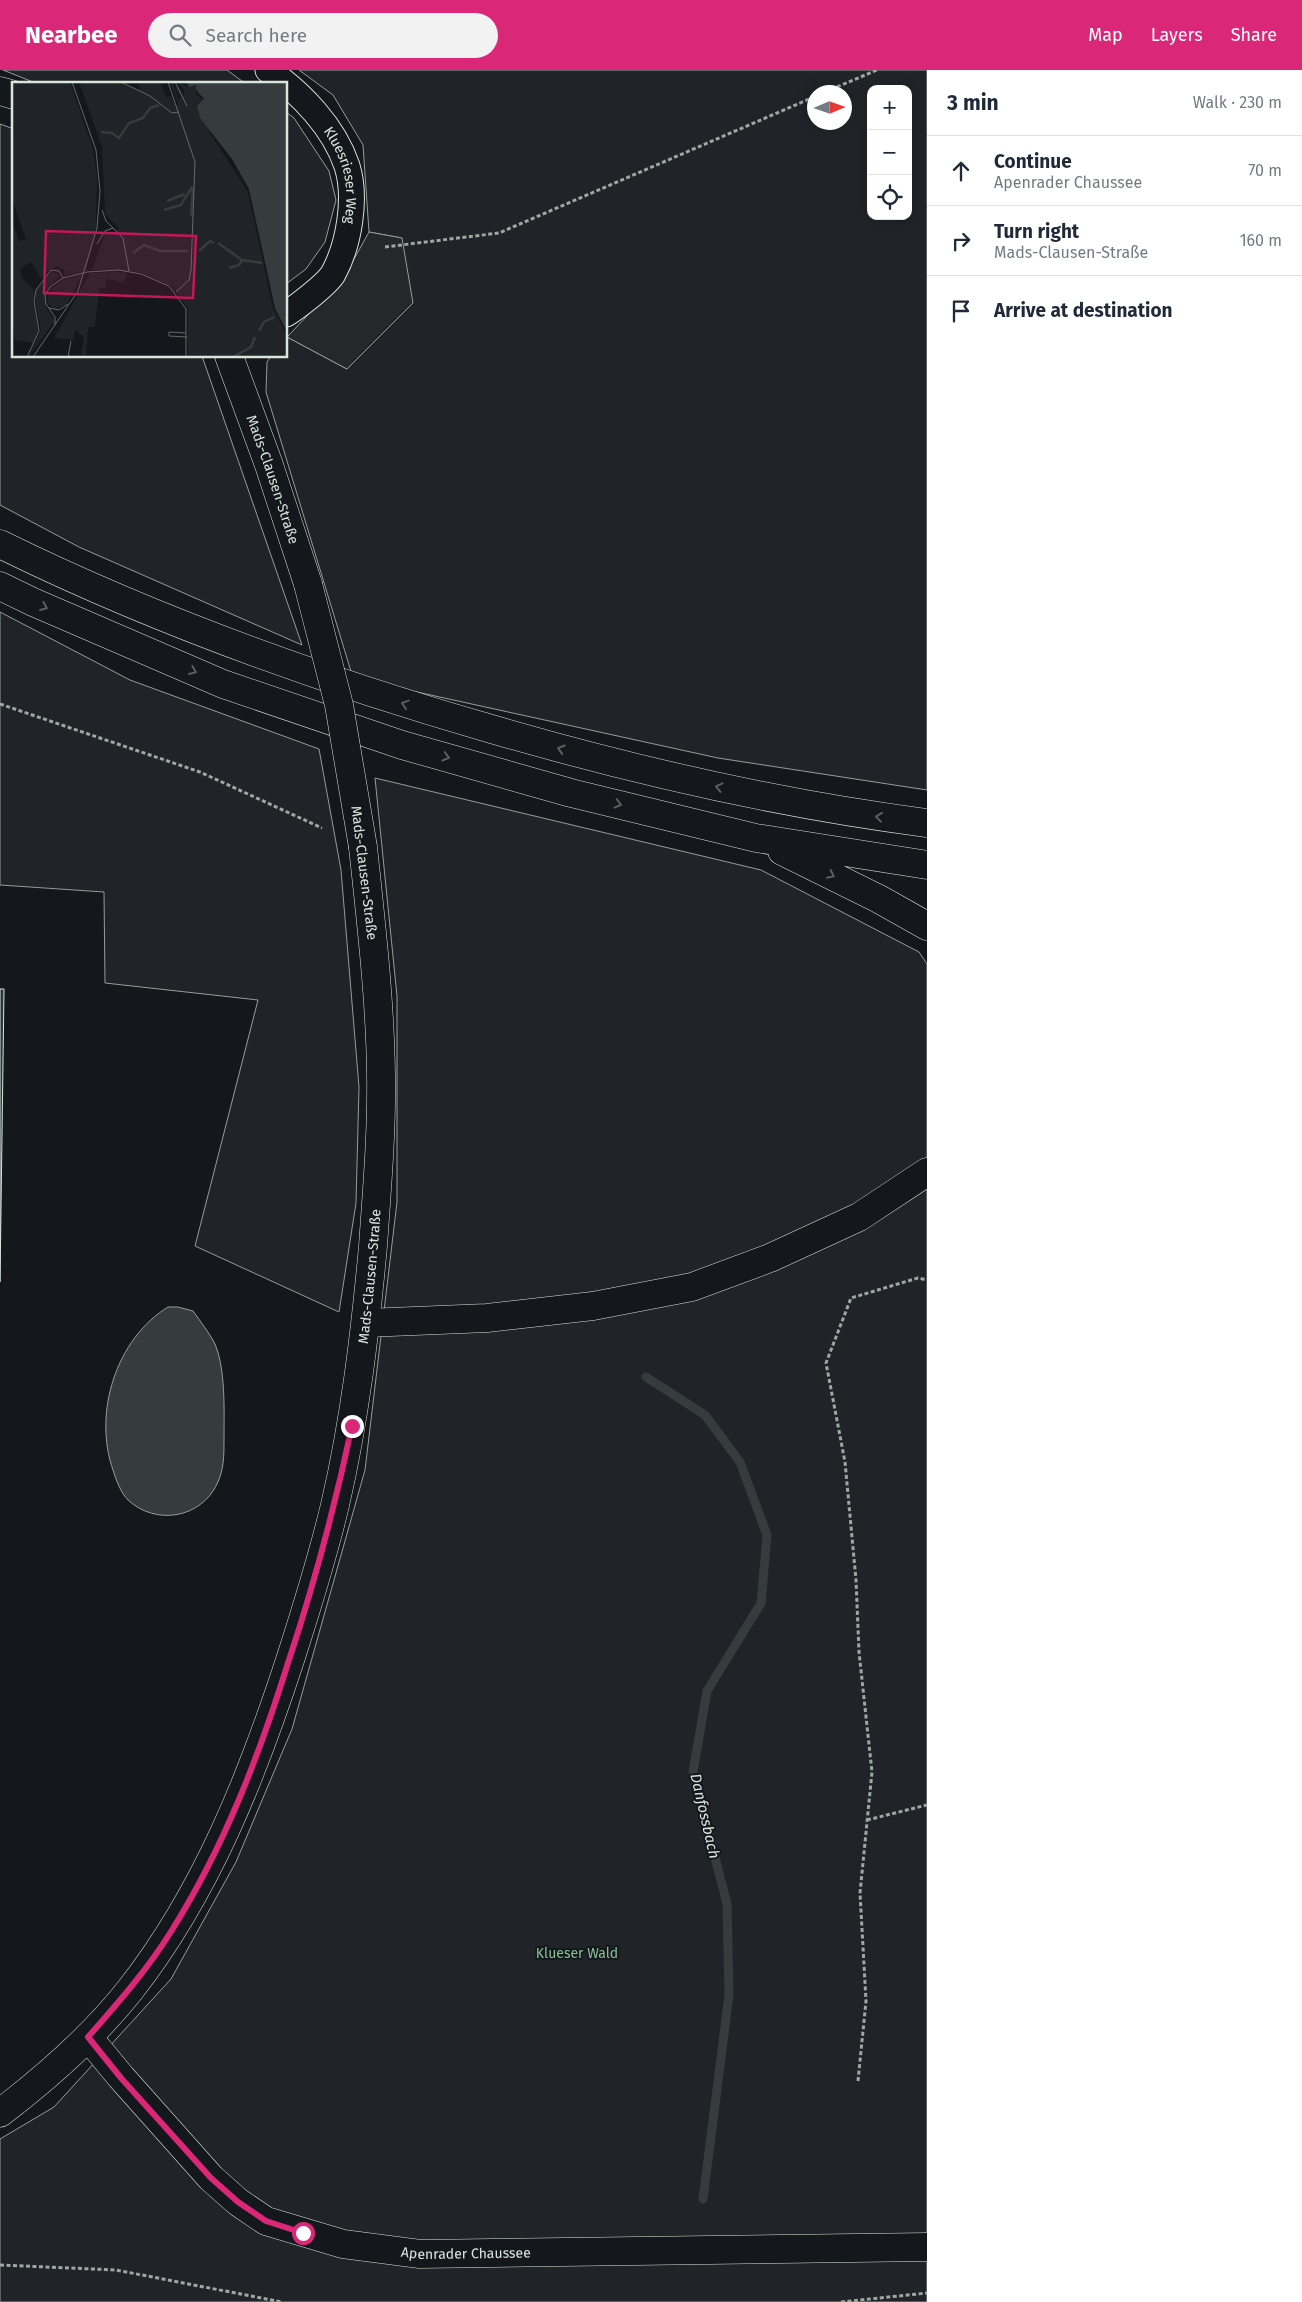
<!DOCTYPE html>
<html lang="en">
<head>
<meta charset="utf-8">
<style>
  body { margin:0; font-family:"Fira Sans",sans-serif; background:#f2f2f3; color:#1f2937 }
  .controls { position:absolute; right:15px; top:15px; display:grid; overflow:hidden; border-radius:10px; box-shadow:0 2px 12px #0003 }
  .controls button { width:45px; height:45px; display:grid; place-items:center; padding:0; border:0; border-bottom:1px solid #e0e1e3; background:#fff; color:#1f2937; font:25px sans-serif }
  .compass { position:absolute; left:807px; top:15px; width:45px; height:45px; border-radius:50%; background:#fff; box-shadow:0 2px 12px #0003; rotate:88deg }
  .stop { position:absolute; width:15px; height:15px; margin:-11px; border:4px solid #db2777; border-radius:50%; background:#fff }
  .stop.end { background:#db2777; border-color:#fff; box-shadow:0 1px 5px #0008 }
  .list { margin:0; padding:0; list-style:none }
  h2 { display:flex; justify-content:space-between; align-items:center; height:65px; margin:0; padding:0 20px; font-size:21px }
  h2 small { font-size:16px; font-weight:400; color:#747a83 }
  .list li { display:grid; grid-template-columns:32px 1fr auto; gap:15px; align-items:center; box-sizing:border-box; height:70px; padding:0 20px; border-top:1px solid #e0e1e3 }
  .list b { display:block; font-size:19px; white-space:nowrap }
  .list p { margin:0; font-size:16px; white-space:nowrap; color:#747a83 }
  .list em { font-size:16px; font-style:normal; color:#747a83 }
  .icon { flex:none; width:28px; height:28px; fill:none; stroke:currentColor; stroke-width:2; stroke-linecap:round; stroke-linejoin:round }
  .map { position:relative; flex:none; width:927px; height:2232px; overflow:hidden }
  header { display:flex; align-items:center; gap:30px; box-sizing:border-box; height:70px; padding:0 25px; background:#db2777; color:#fff }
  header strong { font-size:24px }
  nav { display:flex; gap:28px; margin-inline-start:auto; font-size:18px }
  .search { width:350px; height:45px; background:#f2f2f3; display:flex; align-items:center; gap:12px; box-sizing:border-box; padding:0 18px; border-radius:28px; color:#747a83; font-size:19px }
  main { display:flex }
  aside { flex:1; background:#fff }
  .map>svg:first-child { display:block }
</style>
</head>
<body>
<header>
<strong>Nearbee</strong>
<div class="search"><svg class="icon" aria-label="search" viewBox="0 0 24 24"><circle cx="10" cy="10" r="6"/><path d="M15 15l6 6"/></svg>Search here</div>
<nav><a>Map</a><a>Layers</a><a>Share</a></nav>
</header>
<main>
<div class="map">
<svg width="927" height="2232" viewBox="0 0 927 2232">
  <rect width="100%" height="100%" fill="#14181c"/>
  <path fill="#202428" stroke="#939e99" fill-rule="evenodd" d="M3,0H227L246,14H38Z
    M299,0H927V720L718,688L353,608L266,322L267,292L271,286H286L287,267L347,299L402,168L369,162L363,75L333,25ZM871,19H908V146H871ZM814,22H844V52H814Z
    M286,42L294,48L329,101L336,130L325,172L306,199L286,214Z
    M0,54L14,59V286H202L302,575L79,477L0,435Z
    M0,542L130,610L319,679L341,800L359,1017L356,1133L339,1242L195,1176L258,930L105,913L104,822L0,815Z
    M375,708L761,800L919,882L927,894V2232H0V2069L54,2037L171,1909L236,1792L292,1659L365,1400L397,1132V926Z"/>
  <path fill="#24282b" stroke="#939e99" d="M369,162L402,168L413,233L347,299L287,267L344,207Z"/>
  <path fill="#363b3e" stroke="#939e99" d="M168,1237H178L193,1241C200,1251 208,1261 214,1272C226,1297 224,1342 224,1370C224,1385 224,1400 217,1414C201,1448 156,1456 128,1430C121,1423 116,1410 113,1400C93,1343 116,1269 168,1237Z"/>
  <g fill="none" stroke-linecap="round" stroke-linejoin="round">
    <path stroke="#363b3e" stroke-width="9" d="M646,1307L705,1345L740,1392L767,1465L761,1533L707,1621L693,1702L727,1834L729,1925L703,2129"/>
  </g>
  <path fill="#2c363c" stroke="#d8e6dc" d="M0,919H4L0,1212Z"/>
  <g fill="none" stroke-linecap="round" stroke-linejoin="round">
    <defs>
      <g id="minor">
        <path id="s1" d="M268,0C301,23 334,57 347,96C357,128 349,175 333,204C326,215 297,237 286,244"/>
      </g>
      <g id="tertiary">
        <path id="s2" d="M88,1967L121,2007L211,2108L238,2132L266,2151L343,2174L420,2184L927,2177"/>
      </g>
      <g id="secondary">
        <path id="s3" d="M229,286L269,395L308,514"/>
        <path id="s4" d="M0,2043C47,2007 93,1967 130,1920C207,1822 253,1704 291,1587C307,1537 323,1486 335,1435C355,1349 365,1263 373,1176C377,1119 382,1061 381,1004C380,928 371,853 363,777"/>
      </g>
      <path id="trunk" d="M0,21L14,25
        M0,474C156,551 322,610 488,658C632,700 778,734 927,753
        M0,516L33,532L223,614L402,675L571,723L756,768L927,795
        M782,781L879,829L927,856
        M366,1253L487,1248L593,1236L692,1217L770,1188L859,1147L927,1102"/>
    </defs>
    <use href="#minor" stroke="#d8e6dc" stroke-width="27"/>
    <use href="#tertiary" stroke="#d8e6dc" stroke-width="29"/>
    <use href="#secondary" stroke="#d8e6dc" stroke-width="29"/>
    <use href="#trunk" stroke="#d8e6dc" stroke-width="29"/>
    <path stroke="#9da8a2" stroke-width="3" stroke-dasharray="4 2.5" stroke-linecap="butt" d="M825,22L877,0
      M385,177L499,163L814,27
      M0,634L200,702L322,758
      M867,1750L927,1735
      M858,2011L866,1931L860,1823L872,1702L859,1582L856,1510L845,1392L826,1293L851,1228L918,1208L927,1210
      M0,2195L116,2200L282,2232
      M841,2232L927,2223"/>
    <use href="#minor" stroke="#14181c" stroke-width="25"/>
    <use href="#tertiary" stroke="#14181c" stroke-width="28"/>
    <use href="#secondary" stroke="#14181c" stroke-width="28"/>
    <use href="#trunk" stroke="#14181c" stroke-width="28"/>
    <defs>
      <path id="secondary-bridge" d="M308,514L339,635L363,777"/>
    </defs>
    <use href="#secondary-bridge" stroke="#d8e6dc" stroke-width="29" stroke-linecap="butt"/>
    <use href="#secondary-bridge" stroke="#14181c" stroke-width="28"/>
  </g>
  <defs><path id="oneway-chevron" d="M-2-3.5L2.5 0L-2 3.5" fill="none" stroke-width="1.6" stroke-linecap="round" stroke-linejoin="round" transform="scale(1.25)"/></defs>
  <g stroke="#59605f">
    <use href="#oneway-chevron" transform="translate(44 537) rotate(23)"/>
    <use href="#oneway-chevron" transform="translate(193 601) rotate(23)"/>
    <use href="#oneway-chevron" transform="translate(405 634) rotate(-161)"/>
    <use href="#oneway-chevron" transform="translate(561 679) rotate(-164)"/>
    <use href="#oneway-chevron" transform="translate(446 687) rotate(16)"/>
    <use href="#oneway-chevron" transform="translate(719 717) rotate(-167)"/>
    <use href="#oneway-chevron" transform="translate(618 734) rotate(14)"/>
    <use href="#oneway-chevron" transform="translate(879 747) rotate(-173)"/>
    <use href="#oneway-chevron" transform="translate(831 805) rotate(26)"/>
  </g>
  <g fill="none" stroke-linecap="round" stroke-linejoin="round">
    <path stroke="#db2777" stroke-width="6" d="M303,2163L266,2151L238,2132L211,2108L121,2008L88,1967C118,1933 148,1899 172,1860C224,1777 259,1686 288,1593C314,1515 335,1436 352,1356"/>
  </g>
  <g text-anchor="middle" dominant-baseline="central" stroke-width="4" stroke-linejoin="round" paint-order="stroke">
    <g font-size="14" fill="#d8e6dc" stroke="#14181c">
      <text stroke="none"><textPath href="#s1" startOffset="134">Kluesrieser Weg</textPath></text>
      <text stroke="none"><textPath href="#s3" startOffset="131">Mads-Clausen-Straße</textPath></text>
      <text transform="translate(364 803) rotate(83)">Mads-Clausen-Straße</text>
      <text stroke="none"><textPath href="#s4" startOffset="941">Mads-Clausen-Straße</textPath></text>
      <text stroke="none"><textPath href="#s2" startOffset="461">Apenrader Chaussee</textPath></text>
    </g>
    <g font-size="14" fill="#8ac095" stroke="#14181c">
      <text x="577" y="1883">Klueser Wald</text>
    </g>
    <g font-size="15" font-style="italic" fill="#d8e6dc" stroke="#14181c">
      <text transform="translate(705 1746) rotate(77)">Danfossbach</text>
    </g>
  </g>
  <g transform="translate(12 12)">
    <rect width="275" height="275" fill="#14181c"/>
    <path d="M0,0H58L81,67L85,93L84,144L74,189L52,194L53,188L45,184L35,189L29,196L19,180L8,187L10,196L22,208L21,219L26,249L22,261L3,258L0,240V138L7,159L14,157L0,117ZM67,0H107L126,8L128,0H148L154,15L159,14L163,24L166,22L158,0H161L166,17L169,16L164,6L167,5L171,14L173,10L166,0L177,5L174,0H185L191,15L190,13L186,12L185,3L177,6L183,4L185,13L195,21L185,27L188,36L195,42L200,51L196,48L236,110L261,226L275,254V275H176V227L160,204L127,190L80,188L93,152L104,150L107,146L93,132L90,65ZM40,189L48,194L33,208L35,227L43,239L16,275L29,249L23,215L24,209ZM109,190L116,191L111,201L95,196L93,206H87L83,245H76L74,275L69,274L72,255L63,248L61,258L42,256L78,191ZM71,192L54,223L42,227L36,222L35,214L39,207L51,198Z" fill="#202428"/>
    <path d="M174,0H275V250L263,226L237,107L220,77L188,36L185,24L192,17L183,6L185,3L177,5Z" fill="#363b3e"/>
    <path fill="none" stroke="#363b3e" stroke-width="2.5" d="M89,50L100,51L107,56L117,41L131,36L138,26L147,23M155,119L173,112M152,128L169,123L180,105M179,134L181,105M206,161L230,178L250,181M187,169L198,159L202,161M121,171L132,163L148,169H176M217,186L227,183L230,178M247,249L252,240L262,235M221,275L239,265L243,255"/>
    <path fill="none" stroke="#626a69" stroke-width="1" d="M109,0L138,14L160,31L167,30M156,0L183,80L179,188L177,198L164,210M163,0L175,24M90,128L94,139L111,156L117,189M85,162L93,149L101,146M51,196L75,190L107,188L129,192L157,204L174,227V275M37,226L47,228L56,222M43,243V235L34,222L33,213L38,205L51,196M174,251L157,250V254L175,255M15,275L27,249L22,219L24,208L39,188L47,189L51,196M21,275L66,209L85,146L88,109L84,68L60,0M56,275L59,259"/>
    <path fill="#c2185b" fill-opacity="0.15" stroke="#c2185b" stroke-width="2.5" d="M34,149L184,154L181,216L32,211Z"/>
    <rect width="275" height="275" fill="none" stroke="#d8e6dc" stroke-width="2.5"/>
  </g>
</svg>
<div class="controls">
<button>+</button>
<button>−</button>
<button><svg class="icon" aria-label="locate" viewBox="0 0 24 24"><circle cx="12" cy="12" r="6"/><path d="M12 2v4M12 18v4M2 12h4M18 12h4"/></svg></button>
</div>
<svg class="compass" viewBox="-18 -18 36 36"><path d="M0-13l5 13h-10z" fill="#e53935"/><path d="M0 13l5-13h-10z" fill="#747a83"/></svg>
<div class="stop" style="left:303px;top:2163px"></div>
<div class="stop end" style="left:352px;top:1356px"></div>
</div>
<aside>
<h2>3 min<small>Walk · 230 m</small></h2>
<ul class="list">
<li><svg class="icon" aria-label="ahead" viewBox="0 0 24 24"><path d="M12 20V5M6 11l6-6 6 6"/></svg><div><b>Continue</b><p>Apenrader Chaussee</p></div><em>70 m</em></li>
<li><svg class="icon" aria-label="right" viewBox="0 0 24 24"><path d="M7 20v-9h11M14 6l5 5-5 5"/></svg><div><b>Turn right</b><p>Mads-Clausen-Straße</p></div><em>160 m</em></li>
<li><svg class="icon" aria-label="arrive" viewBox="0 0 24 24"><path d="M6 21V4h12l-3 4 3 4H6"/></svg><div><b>Arrive at destination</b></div></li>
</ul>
</aside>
</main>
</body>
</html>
